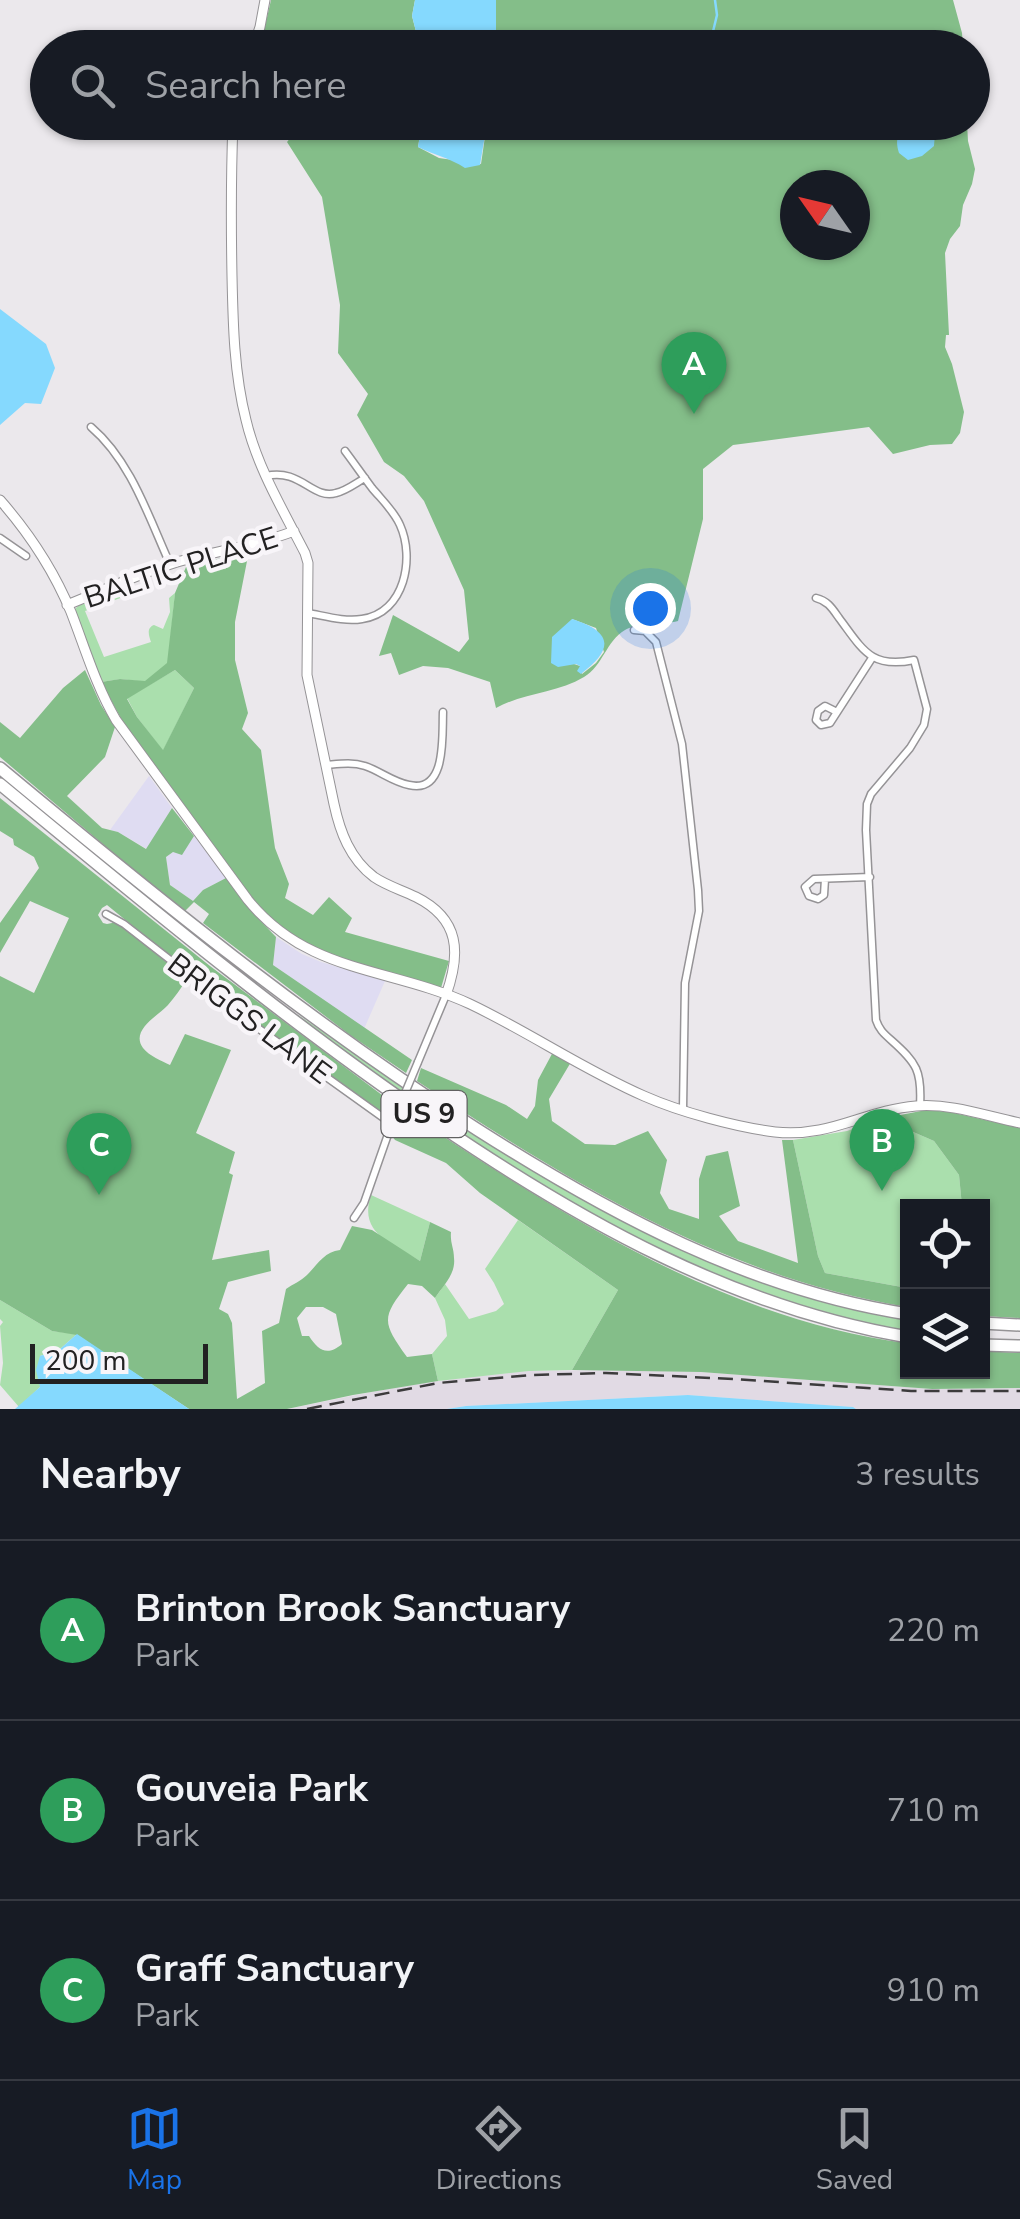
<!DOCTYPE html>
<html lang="en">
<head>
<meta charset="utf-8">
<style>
  body { margin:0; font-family:"Nunito Sans",sans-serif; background:#20242c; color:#f1f3f6 }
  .controls { position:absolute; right:30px; bottom:30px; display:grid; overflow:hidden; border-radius:0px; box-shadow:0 2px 8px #0004 }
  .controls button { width:90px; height:90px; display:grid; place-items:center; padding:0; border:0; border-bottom:2px solid #363941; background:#171b24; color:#f1f3f6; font:50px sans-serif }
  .compass { position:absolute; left:780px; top:170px; width:90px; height:90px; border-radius:50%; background:#171b24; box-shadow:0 2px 8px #0004; rotate:304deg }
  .scale { position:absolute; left:30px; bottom:25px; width:178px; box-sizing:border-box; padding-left:10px; border:5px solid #222122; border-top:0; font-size:28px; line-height:35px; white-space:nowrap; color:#222122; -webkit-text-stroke:8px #f8f5f9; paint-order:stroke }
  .you { position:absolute; left:650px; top:608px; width:35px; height:35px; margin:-25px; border:8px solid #fff; border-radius:50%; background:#1a73e8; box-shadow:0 0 0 15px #1a73e833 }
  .badge { display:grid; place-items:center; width:65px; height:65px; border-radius:50%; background:#1a73e8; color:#fff; font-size:32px; font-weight:700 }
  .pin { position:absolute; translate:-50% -82px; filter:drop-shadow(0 2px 5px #0008) }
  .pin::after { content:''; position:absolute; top:52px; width:35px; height:30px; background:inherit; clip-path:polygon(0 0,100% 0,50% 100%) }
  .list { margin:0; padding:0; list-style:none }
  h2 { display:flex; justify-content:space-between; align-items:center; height:130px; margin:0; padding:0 40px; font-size:42px }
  h2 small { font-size:32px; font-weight:400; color:#9ea1a6 }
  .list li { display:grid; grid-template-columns:65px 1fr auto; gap:30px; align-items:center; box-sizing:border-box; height:180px; padding:0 40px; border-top:2px solid #363941 }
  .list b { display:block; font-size:38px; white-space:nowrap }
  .list p { margin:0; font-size:32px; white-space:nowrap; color:#9ea1a6 }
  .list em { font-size:32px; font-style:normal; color:#9ea1a6 }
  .icon { flex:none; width:55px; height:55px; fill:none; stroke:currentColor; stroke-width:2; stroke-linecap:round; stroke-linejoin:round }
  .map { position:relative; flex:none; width:1020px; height:1409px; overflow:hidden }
  .search { position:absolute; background:#171b24; box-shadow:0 2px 8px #0004; left:30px; right:30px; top:30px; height:110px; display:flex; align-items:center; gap:25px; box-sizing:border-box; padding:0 35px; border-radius:55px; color:#9ea1a6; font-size:38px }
  .sheet { height:670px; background:#171b24 }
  nav { display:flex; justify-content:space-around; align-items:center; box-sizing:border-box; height:140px; border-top:2px solid #363941; background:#171b24; font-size:28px; color:#9ea1a6 }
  nav a { display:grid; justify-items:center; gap:5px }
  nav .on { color:#1a73e8 }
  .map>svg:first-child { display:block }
</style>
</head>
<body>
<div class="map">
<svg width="1020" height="1409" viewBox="0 0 1020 1409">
  <rect width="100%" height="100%" fill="#ebe8ec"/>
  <path fill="#dfdcf2" d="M149,776L172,808L147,849L118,832L110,830Z
    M194,836L226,878L203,890L193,901L170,885L166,857L173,852L182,854Z
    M276,937L302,954L321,962L385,981L364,1029L273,965Z"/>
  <path fill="#e1dae4" d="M616,1370L701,1372L932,1389L1020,1388V1409H856L852,1407L688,1395L466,1406L447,1409H287L401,1386L483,1375L529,1371Z"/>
  <path fill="#aadfad" d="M118,590L126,596L85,611L104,657L151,642C149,636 146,628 154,625L163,629L170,612L169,598L175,593L168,663L145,682L121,679L101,682L75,609L78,606Z
    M175,670L194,688L163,751L137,717L127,698Z
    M298,1015L488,1141L722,1266L907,1318V1333L832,1317L717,1278L594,1217L482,1149L296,1017Z
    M885,1118L887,1132L911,1131L934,1141L959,1175L962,1206H908L907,1288L825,1273L818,1256L793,1140L847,1131Z
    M371,1195L430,1222L420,1261C392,1243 358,1234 371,1195Z
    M518,1220L618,1290L572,1370L529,1371L438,1381L432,1354L447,1336L445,1320L435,1298L445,1284L469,1319L496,1311L504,1304L494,1283L485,1269Z
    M0,1300L52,1331L77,1334L60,1349L40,1356V1387L19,1407L0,1385L3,1363L0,1326L3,1322L0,1319Z"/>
  <path fill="#84be89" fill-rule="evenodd" d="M271,0H415L412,16L420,47L260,48Z
    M496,0H953L962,33L963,47L496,48Z
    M303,123H422L418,147L439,158L481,164L487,123H967L968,141L975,169L972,184L963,205L960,226L950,239L945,253L949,335H946L945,347L952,364L964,412L960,433L952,444L930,445L893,454L869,427L733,445L703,469V519L678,621C663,625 637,623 625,630C606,641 603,666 584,677C557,693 523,693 496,708L490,682L448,668L423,666L399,675L391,653L379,656L393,615L459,652L469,639L464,590L424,501L404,476L384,462L357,415L368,394L338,353L340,305L322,197L287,142ZM795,185H855V245H795ZM572,619L596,628L604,652L596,663L582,674L580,666L571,663Z
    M249,551L235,622V660L248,713L242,729L261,750L275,848L289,884L285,898L313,915L329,897L352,918L345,932L449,961L441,988L321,952L284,932L251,897L129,733L101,682L120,679L145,681L167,663L175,593L186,567ZM175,670L194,688L163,750L137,717L127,699Z
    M85,670L101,705L115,727L105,757L67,796L102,828L118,832L146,849L172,808L194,836L182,855L173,852L166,857L170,885L193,901L203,890L226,878L251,911L276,937L273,965L412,1060L406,1073L350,1035L203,923L209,914L194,902L185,911L157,890L0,757V722L20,738L63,688Z
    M0,798L210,966L394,1104L389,1116L380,1113L276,1038L183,967L107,905L102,908L98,915L103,923L107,924L117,922L122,925L187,979C181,988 175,997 168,1005C158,1016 130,1030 143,1048C149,1056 162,1061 170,1065L185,1034L231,1050L196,1133L235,1152L229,1173L233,1175L212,1260L269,1250L271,1271L228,1282L219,1309L228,1314L232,1323L237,1399L265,1383L262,1331L279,1323L286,1289C293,1284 301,1281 307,1275C318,1264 324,1252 340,1250L352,1226L372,1230L420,1261L430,1222L451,1232C450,1243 454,1248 454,1258C456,1274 443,1286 435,1298L422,1286L408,1284C381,1318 382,1322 407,1357L432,1354L438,1381L353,1395L287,1409H189L77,1335L52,1331L0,1300V976L34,993L69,918L30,901L0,953V923L39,868L34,857L14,845L13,839L0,831ZM306,1307H323L336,1314L342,1344C327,1357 318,1350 309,1336H302L297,1318Z
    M553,1052L571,1062L549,1099L552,1121L585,1144L615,1145L648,1131L667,1160L660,1193L669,1209L699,1219V1179L706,1156L728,1151L740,1206L719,1216L738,1241L798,1263L782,1140H793L818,1256L825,1273L907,1288V1307C725,1277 568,1182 417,1081L421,1068L506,1105L527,1119L535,1106L538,1080Z
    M404,1110C556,1212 722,1319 907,1343L908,1372H982L983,1351L1020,1353V1388L932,1389L701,1372L572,1370L618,1290L480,1193L446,1163L395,1140L392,1136Z
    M926,1110L950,1112L1020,1128V1318L983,1316L982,1206H962L959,1175L934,1141L911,1131L887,1132L885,1118Z"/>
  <path fill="#85d9fe" d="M415,0H496V47H420L412,16Z
    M422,123H487L480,165L465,168C450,158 434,155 418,147Z
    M919,124L935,133L934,146L922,156L908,160L899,153C893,134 901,129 919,124Z
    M0,309L46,344L55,368L41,404L25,403L0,425Z
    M572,619C613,632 614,649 581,674L577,671L580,666L576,664L558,667L551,663L552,637Z
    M77,1334L189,1409H15L40,1387L36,1370L40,1356L60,1349Z
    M688,1395L853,1407L856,1409H447L466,1406Z"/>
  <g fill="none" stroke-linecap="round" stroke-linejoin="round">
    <path stroke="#85d9fe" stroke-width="2.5" d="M709,48L717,15L715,0"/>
    <defs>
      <path id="street" d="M91,427C131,461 149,518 170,564
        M266,476C301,468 312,500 336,493C346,491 356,483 365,478
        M0,538L26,556
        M816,598C828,601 832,608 839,618C863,650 871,669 914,660L927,709L924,725L910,748L871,794L867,804L866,830L876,1020C879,1029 883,1033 891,1040C917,1063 922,1071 920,1106
        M308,613C325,616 345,622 362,619C405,613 415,558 400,525C394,511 382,500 372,488C363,476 354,463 345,451
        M634,630L645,631L656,642L682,744L698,890L699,911L685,983L683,1109
        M837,712L825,706L818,711L816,720L821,725L830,723L872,658
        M326,765C339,764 352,762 365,766C380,771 393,782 409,785C447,794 442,736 443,712
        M825,879L824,895L818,899L809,896L805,887L814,879L870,877
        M106,914L124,924L255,1026L392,1124
        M418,1062L446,995
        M354,1218L364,1203L392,1123"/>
      <path id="secondary" d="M253,48L260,27L265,0
        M233,122C231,174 231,225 232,276C233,324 234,373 246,420C257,467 283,510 305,553L308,563L307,675L334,804C340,832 350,859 374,877C387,886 402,890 416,897C460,919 461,953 446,995
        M0,500C29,533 54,571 71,612C85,648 96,686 116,720L248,900C308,974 390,967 470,1004C529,1032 584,1070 644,1096C680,1112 736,1127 775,1132C831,1138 865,1110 916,1106C951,1103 986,1116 1020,1123
        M67,605C102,591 136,575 171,564C212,551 254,547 294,531"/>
      <path id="highway" d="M0,768C154,896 309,1022 478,1130C610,1214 751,1290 908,1314
        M0,784C142,901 283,1019 436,1123C580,1221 734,1308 908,1337
        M982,1323L1020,1325
        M982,1345L1020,1346"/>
    </defs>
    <use href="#street" stroke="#959396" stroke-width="9"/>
    <use href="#secondary" stroke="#959396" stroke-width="11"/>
    <use href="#highway" stroke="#959396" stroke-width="14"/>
    <use href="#street" stroke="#fff" stroke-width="6"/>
    <use href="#secondary" stroke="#fff" stroke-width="9"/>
    <use href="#highway" stroke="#fff" stroke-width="11"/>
    <path stroke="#3c3b3c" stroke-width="2.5" stroke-dasharray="15 8" stroke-linecap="butt" d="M307,1409L438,1383L533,1375L606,1373L733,1379L911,1391H1020"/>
    <defs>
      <path id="street-bridge" d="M395,1117L418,1062"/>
    </defs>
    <use href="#street-bridge" stroke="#959396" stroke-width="9" stroke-linecap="butt"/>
    <use href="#street-bridge" stroke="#fff" stroke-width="6"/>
  </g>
  <g text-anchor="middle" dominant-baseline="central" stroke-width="9" stroke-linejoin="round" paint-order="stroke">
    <rect fill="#f8f5f9" stroke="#626162" stroke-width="2.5" x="381.5" y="1091" width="85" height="46" rx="8"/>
    <g font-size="28" font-weight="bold" fill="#222122">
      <text x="424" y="1114">US 9</text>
    </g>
    <g font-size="30" fill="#222122" stroke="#f8f5f9">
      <text transform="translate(181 568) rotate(-18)">BALTIC PLACE</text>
      <text transform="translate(249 1019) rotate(37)">BRIGGS LANE</text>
    </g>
  </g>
</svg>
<div class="controls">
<button><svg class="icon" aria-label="locate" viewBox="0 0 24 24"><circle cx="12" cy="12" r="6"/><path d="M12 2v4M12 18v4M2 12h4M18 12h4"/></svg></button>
<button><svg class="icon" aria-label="layers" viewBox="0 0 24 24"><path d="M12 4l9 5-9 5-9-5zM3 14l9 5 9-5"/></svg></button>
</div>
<svg class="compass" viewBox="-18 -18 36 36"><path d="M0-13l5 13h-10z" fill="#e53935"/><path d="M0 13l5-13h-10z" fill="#9ea1a6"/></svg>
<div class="scale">200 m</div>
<div class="you"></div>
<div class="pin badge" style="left:694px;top:414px;background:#2e9e5b">A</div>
<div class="pin badge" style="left:882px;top:1191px;background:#2e9e5b">B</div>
<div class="pin badge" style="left:99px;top:1195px;background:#2e9e5b">C</div>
<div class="search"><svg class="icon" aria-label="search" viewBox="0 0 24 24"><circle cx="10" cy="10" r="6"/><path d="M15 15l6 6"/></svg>Search here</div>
</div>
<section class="sheet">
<h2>Nearby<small>3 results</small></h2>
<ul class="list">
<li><span class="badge" style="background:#2e9e5b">A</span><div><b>Brinton Brook Sanctuary</b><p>Park</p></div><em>220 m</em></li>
<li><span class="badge" style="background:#2e9e5b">B</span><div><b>Gouveia Park</b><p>Park</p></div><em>710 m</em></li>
<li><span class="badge" style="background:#2e9e5b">C</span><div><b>Graff Sanctuary</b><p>Park</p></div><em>910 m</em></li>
</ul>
</section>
<nav>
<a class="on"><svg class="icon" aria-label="map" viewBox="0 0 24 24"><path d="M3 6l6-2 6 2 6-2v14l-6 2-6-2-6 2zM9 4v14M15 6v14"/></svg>Map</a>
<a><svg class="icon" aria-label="directions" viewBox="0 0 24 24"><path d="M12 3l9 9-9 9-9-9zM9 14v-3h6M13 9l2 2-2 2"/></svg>Directions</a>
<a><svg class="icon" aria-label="saved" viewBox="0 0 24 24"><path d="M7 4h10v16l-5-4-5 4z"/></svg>Saved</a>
</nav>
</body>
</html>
